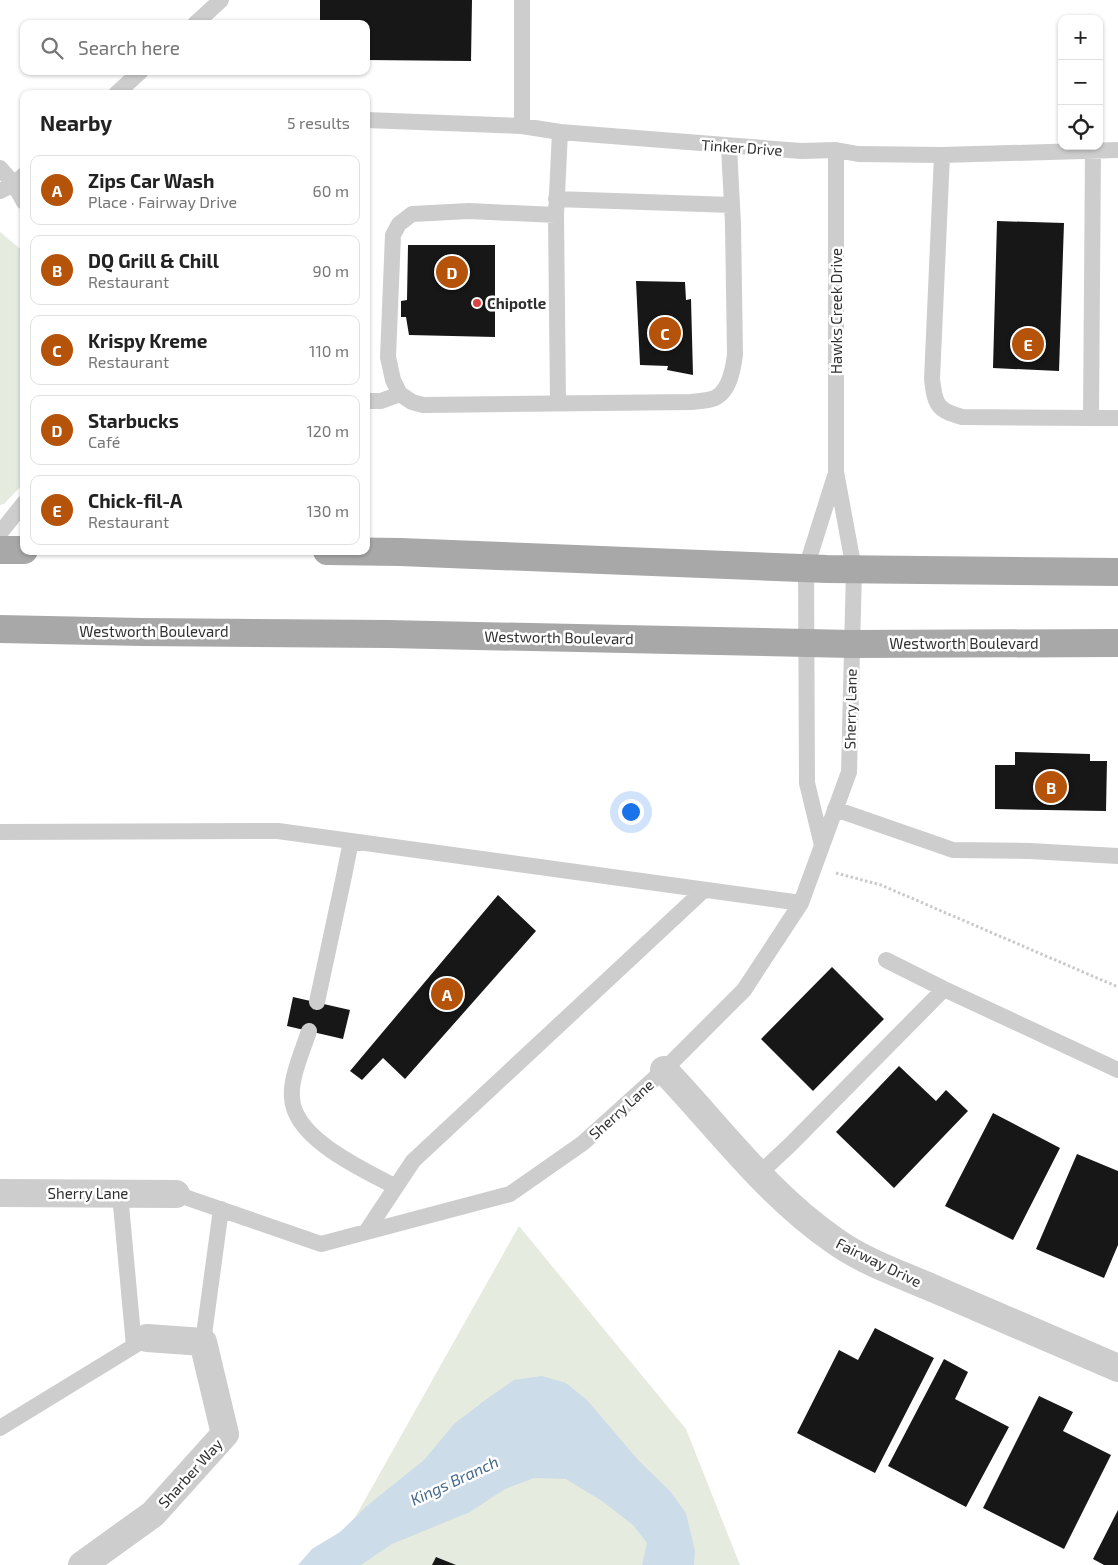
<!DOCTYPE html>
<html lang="en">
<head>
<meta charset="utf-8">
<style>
  body { margin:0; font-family:"Exo 2",sans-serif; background:#f6f6f6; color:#222 }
  .controls { position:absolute; right:15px; top:15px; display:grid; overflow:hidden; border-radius:10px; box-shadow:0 1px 4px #0004 }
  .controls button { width:45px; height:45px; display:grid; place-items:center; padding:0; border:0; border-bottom:1px solid #e0e0e0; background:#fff; color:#222; font:25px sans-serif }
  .you { position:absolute; left:630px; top:811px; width:18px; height:18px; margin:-12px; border:4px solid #fff; border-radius:50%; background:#1a73e8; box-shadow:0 0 0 8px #1a73e833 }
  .badge { display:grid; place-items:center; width:32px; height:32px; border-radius:50%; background:#b45309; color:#fff; font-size:16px; font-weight:700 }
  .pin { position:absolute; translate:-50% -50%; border:2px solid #fff; box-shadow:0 1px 5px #0006 }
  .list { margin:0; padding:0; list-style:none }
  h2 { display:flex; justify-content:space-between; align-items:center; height:65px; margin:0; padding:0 20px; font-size:21px }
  h2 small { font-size:16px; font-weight:400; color:#767676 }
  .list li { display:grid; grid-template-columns:32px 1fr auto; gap:15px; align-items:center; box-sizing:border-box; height:70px; margin:0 10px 10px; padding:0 10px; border:1px solid #e0e0e0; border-radius:10px }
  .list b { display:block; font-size:19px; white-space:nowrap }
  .list p { margin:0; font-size:16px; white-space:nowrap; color:#767676 }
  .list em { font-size:16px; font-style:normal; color:#767676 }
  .icon { flex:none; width:28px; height:28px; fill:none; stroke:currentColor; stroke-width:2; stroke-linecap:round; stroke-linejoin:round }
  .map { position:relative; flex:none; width:1118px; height:1565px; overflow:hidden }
  .search { position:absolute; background:#fff; box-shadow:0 1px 4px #0004; left:20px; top:20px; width:350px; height:55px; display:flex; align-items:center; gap:12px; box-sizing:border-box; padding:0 18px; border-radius:10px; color:#767676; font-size:19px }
  .panel { position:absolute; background:#fff; box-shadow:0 1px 4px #0004; left:20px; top:90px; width:350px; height:465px; border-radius:10px }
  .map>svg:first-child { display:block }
</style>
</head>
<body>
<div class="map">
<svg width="1118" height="1565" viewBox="0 0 1118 1565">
  <rect width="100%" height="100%" fill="#fff"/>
  <path fill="#e5ebdf" d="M0,232L24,252V483L4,504L0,505Z
    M519,1226L686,1429L740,1565H335L348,1530Z"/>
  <path fill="#cddce9" d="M542,1376L566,1383L587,1400L639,1461L670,1491L686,1513L695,1551L694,1565H642L647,1543L633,1525L602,1501L566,1479L534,1478L505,1489L470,1512L392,1544L361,1565H298L312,1549L340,1532L368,1505L424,1460L454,1424L484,1401L514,1380Z"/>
  <path fill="#171717" d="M320,0H472L471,61L366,60V24H320Z
    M997,221L1064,223L1059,371L993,368Z
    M408,245H495V337L409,335L406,317H401V301L407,300Z
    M636,281L685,282L686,300L691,299L693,375L667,370L668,366L640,365Z
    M1015,752L1090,754V761H1107L1106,811L995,809V765H1015Z
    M498,895L536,931L405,1079L383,1058L362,1080L350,1071Z
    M832,967L884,1019L813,1091L761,1039Z
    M293,997L350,1010L343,1039L287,1026Z
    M899,1066L936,1101L946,1090L968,1111L894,1188L836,1132Z
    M993,1113L1060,1148L1013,1240L945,1206Z
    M1077,1154L1118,1171V1245L1104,1278L1036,1249Z
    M875,1328L934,1358L875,1473L797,1433L839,1350L858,1360Z
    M944,1359L968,1372L955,1399L1009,1427L966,1507L888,1466Z
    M1039,1396L1073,1412L1063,1431L1111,1455L1064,1549L983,1508Z
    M1118,1510V1565H1104L1093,1559Z
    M436,1557L456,1565H432Z"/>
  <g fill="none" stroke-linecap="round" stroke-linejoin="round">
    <path stroke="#cacaca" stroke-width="3" stroke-dasharray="2.5 2.5" stroke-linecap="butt" d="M836,873L881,885L1118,987"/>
    <path stroke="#cdcdcd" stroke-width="16" d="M522,0V126
      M195,24L221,0
      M116,94L141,71
      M366,120L522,126L560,132L801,151L836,150L858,154L942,155L1118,150
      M560,132L556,215L469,211L412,214L399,224L393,235L388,357L393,380L400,394L412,402L423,405L691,402C698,401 705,401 712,399C729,394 733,370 735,355L733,224L729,147
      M942,155L932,379C935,405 937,410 962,417L1091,418L1093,149
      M0,168L14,184L24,202
      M0,191L14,184L24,175
      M556,199L732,205
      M556,215L558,403
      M366,401H381L400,394
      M1091,418H1118
      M0,533L24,503
      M835,809L953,850L1030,851L1118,856
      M0,832L278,831L801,903
      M822,845L807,783L806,568L835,476
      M886,960L944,989L1118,1070
      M317,1002L344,876L351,841
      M309,1031C303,1050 290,1078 292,1098C294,1139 364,1170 396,1187
      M758,1175L791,1144L944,989
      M120,1194L134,1346
      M176,1194L321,1244L510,1194L583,1143L664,1070L744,990L801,903L849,772L854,569L836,472V150
      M366,1232L413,1161L704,890
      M203,1342L221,1209
      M0,1428L147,1338"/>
    <path stroke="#cdcdcd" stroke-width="28" d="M664,1070C720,1129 768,1195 835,1241C866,1263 903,1275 937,1290C998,1316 1058,1342 1118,1368
      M0,1193L176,1194
      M82,1565L153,1514L225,1434L203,1342L147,1338"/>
    <path stroke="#a8a8a8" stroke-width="28" d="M0,550H24
      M327,551L400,552L827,569L1118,572
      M0,629L142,632L388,634L851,644L1118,643"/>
  </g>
  <circle fill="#d64543" stroke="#fff" stroke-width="2" cx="477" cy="303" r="5"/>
  <g text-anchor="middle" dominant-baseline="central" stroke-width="5" stroke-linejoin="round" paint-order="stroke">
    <g font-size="15" fill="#303030" stroke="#fff">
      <text transform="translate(742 147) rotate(4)">Tinker Drive</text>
      <text transform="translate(836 311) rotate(-90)">Hawks Creek Drive</text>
      <text x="154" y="631">Westworth Boulevard</text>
      <text transform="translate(559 637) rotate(1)">Westworth Boulevard</text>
      <text x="964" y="643">Westworth Boulevard</text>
      <text transform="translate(850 709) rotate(-89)">Sherry Lane</text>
      <text transform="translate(621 1109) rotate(-42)">Sherry Lane</text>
      <text x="88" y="1193">Sherry Lane</text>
      <text transform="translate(879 1262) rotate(26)">Fairway Drive</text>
      <text transform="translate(190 1473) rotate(-48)">Sharber Way</text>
    </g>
    <g font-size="15" font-weight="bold" fill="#303030" stroke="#fff" text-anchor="start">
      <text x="487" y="303">Chipotle</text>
    </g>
    <g font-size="16" font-style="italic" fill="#456a8b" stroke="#fff">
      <text transform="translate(454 1480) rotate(-25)">Kings Branch</text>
    </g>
  </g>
</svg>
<div class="controls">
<button>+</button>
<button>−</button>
<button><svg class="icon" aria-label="locate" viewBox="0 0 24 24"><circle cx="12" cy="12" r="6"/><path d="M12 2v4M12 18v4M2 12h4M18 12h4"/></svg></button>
</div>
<div class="you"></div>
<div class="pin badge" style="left:447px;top:994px">A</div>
<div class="pin badge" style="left:1051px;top:787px">B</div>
<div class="pin badge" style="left:665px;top:333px">C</div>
<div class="pin badge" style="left:452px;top:272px">D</div>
<div class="pin badge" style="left:1028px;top:344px">E</div>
<div class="search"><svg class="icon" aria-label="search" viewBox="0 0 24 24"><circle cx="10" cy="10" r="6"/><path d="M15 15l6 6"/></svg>Search here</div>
<section class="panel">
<h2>Nearby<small>5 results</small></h2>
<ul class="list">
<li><span class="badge">A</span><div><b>Zips Car Wash</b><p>Place · Fairway Drive</p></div><em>60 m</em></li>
<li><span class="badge">B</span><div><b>DQ Grill &amp; Chill</b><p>Restaurant</p></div><em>90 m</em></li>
<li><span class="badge">C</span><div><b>Krispy Kreme</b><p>Restaurant</p></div><em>110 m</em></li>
<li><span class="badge">D</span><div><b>Starbucks</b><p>Café</p></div><em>120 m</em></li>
<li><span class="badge">E</span><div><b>Chick-fil-A</b><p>Restaurant</p></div><em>130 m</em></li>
</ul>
</section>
</div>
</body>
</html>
